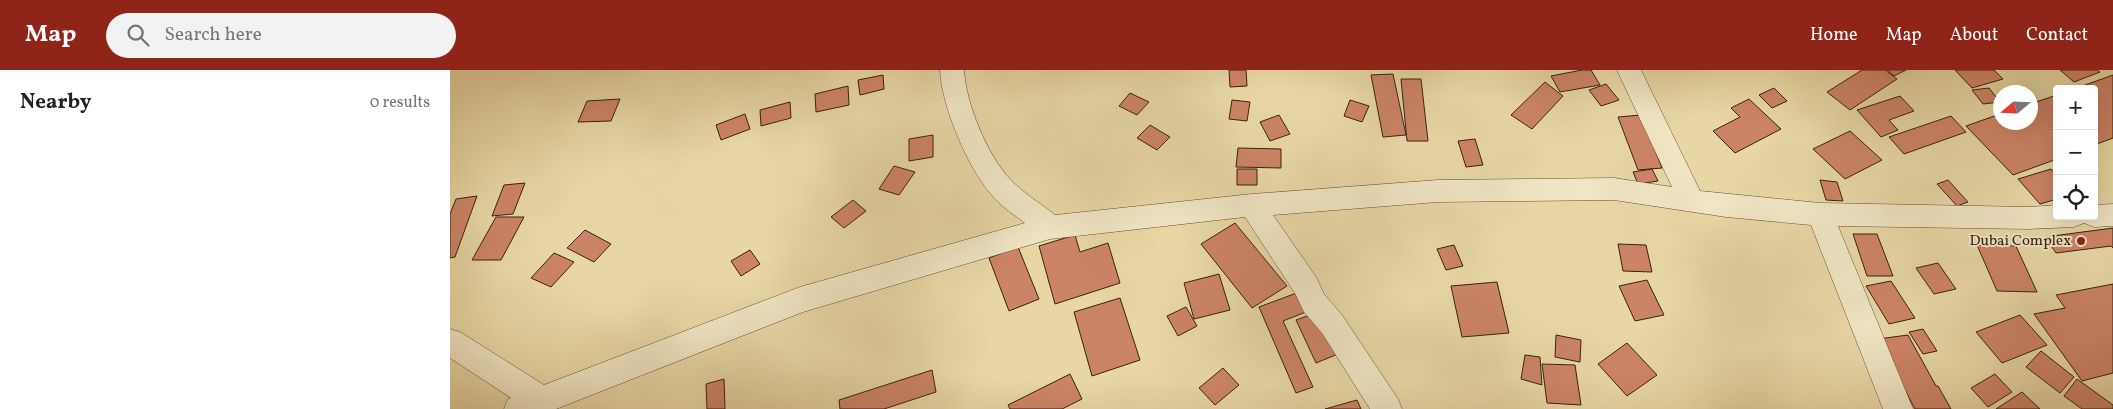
<!DOCTYPE html>
<html lang="en">
<head>
<meta charset="utf-8">
<style>
  body { margin:0; font-family:Vollkorn,serif; background:#f2f2f2; color:#222 }
  .controls { position:absolute; right:15px; top:15px; display:grid; overflow:hidden; border-radius:5px; box-shadow:0 5px 20px #0002 }
  .controls button { width:45px; height:45px; display:grid; place-items:center; padding:0; border:0; border-bottom:1px solid #e0e0e0; background:#fff; color:#222; font:25px sans-serif }
  .compass { position:absolute; left:1543px; top:15px; width:45px; height:45px; border-radius:50%; background:#fff; box-shadow:0 5px 20px #0002; rotate:251deg }
  .list { margin:0; padding:0; list-style:none }
  h2 { display:flex; justify-content:space-between; align-items:center; height:65px; margin:0; padding:0 20px; font-size:21px }
  h2 small { font-size:16px; font-weight:400; color:#767676 }
  .icon { flex:none; width:28px; height:28px; fill:none; stroke:currentColor; stroke-width:2; stroke-linecap:round; stroke-linejoin:round }
  .map { position:relative; flex:none; width:1663px; height:339px; overflow:hidden }
  header { display:flex; align-items:center; gap:30px; box-sizing:border-box; height:70px; padding:0 25px; background:#8f2418; color:#fff }
  header strong { font-size:24px }
  nav { display:flex; gap:28px; margin-inline-start:auto; font-size:18px }
  .search { width:350px; height:45px; background:#f2f2f2; display:flex; align-items:center; gap:12px; box-sizing:border-box; padding:0 18px; border-radius:28px; color:#767676; font-size:19px }
  main { display:flex }
  aside { flex:1; background:#fff }
  .map>svg:first-child { display:block }
</style>
</head>
<body>
<header>
<strong>Map</strong>
<div class="search"><svg class="icon" aria-label="search" viewBox="0 0 24 24"><circle cx="10" cy="10" r="6"/><path d="M15 15l6 6"/></svg>Search here</div>
<nav><a>Home</a><a>Map</a><a>About</a><a>Contact</a></nav>
</header>
<main>
<aside>
<h2>Nearby<small>0 results</small></h2>
<ul class="list">
</ul>
</aside>
<div class="map">
<svg width="1663" height="339" viewBox="0 0 1663 339">
  <rect width="100%" height="100%" fill="#e8d7a5"/>
  <filter id="stains"><feTurbulence type="fractalNoise" baseFrequency=".004" numOctaves="4"/><feColorMatrix values="0 0 0 0 .2 0 0 0 0 .09 0 0 0 0 .02 0 0 0 .5 -.17"/></filter>
  <radialGradient id="worn" r=".72"><stop offset=".6" stop-color="#630" stop-opacity="0"/><stop offset="1" stop-color="#630" stop-opacity=".3"/></radialGradient>
  <path fill="#cc8467" stroke="#372113" d="M779,0H796L797,16L780,17Z
    M1132,0H1141L1150,15L1110,22L1101,6Z
    M1412,0H1435L1447,9L1400,40L1377,22Z
    M1437,0H1456L1444,6Z
    M1505,0H1544L1553,9L1522,18Z
    M1610,0H1647L1650,2L1624,12Z
    M943,4L956,65L933,67L921,5Z
    M433,5L434,19L410,25L408,10Z
    M1663,5V68L1644,75V19H1624Z
    M951,9H971L978,71H957Z
    M1095,12L1113,26L1082,59L1061,45Z
    M1156,14L1169,30L1151,36L1139,20Z
    M398,16L399,35L366,42L365,24Z
    M1324,18L1337,31L1322,38L1309,25Z
    M1539,18L1550,32L1533,34L1522,20Z
    M680,23L699,32L687,45L669,36Z
    M1607,25V89L1563,105L1516,56L1550,44V52H1580V34Z
    M1450,26L1464,41L1439,50L1448,60L1431,67L1407,40Z
    M170,29L161,51L128,52L137,31Z
    M1299,29L1331,59L1285,83L1263,61L1290,47L1281,38Z
    M782,30L800,32L797,51L779,49Z
    M900,30L919,36L912,52L894,46Z
    M340,32L341,48L311,56L310,40Z
    M295,44L300,59L271,70L266,55Z
    M829,45L840,64L820,71L810,52Z
    M1191,45L1212,98L1188,100L1168,47Z
    M1501,46L1516,62L1454,84L1439,67Z
    M700,55L720,67L707,80L687,68Z
    M1400,61L1432,90L1395,109L1363,79Z
    M483,65V87L459,91V69Z
    M1025,69L1033,95L1016,97L1008,71Z
    M788,78L831,79V98L786,97Z
    M444,96L465,102L449,125L429,119Z
    M787,99H807V115H787Z
    M1202,99L1208,111L1188,114L1183,102Z
    M1601,99L1607,106V129L1590,134L1568,109Z
    M1370,110L1387,112L1393,131L1376,130Z
    M1498,110L1518,132L1507,136L1487,114Z
    M75,113L63,144L42,146L54,115Z
    M27,126L5,187L0,188V144L6,129Z
    M403,130L416,141L394,158L381,147Z
    M46,147H74L51,190H22Z
    M785,153L837,216L802,238L751,174Z
    M1663,158V178L1661,176L1606,183L1595,167Z
    M135,160L161,174L144,192L117,178Z
    M1403,164H1427L1443,206H1417Z
    M625,165L630,182L658,173L670,213L605,234L589,176Z
    M1168,174L1196,175L1202,202L1173,201Z
    M1004,175L1013,196L996,200L987,179Z
    M1527,175L1566,176L1587,222L1547,221Z
    M568,177L589,229L559,241L539,188Z
    M300,180L310,194L291,206L281,191Z
    M104,183L124,192L101,217L81,208Z
    M1488,193L1506,219L1484,224L1466,198Z
    M769,204L780,240L744,249L734,213Z
    M1197,210L1214,245L1185,251L1169,216Z
    M1441,211L1465,248L1439,254L1416,216Z
    M1047,212L1059,263L1012,267L1001,216Z
    M1663,214V303L1632,311L1584,244L1615,238L1606,225Z
    M852,221L861,240L833,251L863,317L846,323L809,237Z
    M670,228L690,290L642,306L624,242Z
    M736,237L747,256L728,266L717,246Z
    M868,242L888,284L866,293L846,250Z
    M1570,245L1597,275L1552,293L1526,262Z
    M1473,259L1487,281L1473,284L1459,262Z
    M1106,265L1131,270L1130,292L1105,287Z
    M1458,265L1486,316H1488L1501,339H1465L1428,269Z
    M1177,273L1207,305L1177,326L1148,294Z
    M1591,281L1624,307L1610,323L1576,297Z
    M1075,285L1090,287L1092,315L1071,309Z
    M1092,294L1125,295L1131,335L1097,333Z
    M773,298L789,315L765,335L749,318Z
    M482,300L486,322L434,339H390L389,330Z
    M620,304L632,329L612,339H560L558,335Z
    M1545,304L1562,322L1538,337L1521,318Z
    M274,309L275,339H257L256,314Z
    M1627,309L1663,335V339H1632L1614,326Z
    M1572,322L1590,339H1546Z
    M907,330L911,339H875Z"/>
  <g fill="none" stroke-linecap="round" stroke-linejoin="round">
    <defs>
      <path id="minor" d="M490,0H514C516,33 537,85 560,109C573,123 590,133 605,145L802,124L988,110L1164,108L1222,117L1167,0H1191L1250,121L1370,133L1579,137L1607,135V146H1644V135L1663,134V156L1644,157L1634,153L1624,157L1579,159L1388,156L1463,339H1433L1361,155L1276,147L1164,130L988,132L823,145L866,207L874,224L892,245L948,329L952,339H920L872,263L854,242L846,225L795,147L600,169L353,242L106,339H54L58,329L61,328L0,288V259L10,262L94,315L350,217L575,153C563,144 549,135 540,123C517,96 491,34 490,0Z"/>
    </defs>
    <use href="#minor" stroke="#634e38" stroke-width="1"/>
    <use href="#minor" fill="#f0e5c4" fill-rule="evenodd"/>
  </g>
  <circle fill="#8f2418" stroke="#f0e5c4" stroke-width="2" cx="1631" cy="171" r="5"/>
  <g text-anchor="middle" dominant-baseline="central" stroke-width="4" stroke-linejoin="round" paint-order="stroke">
    <g font-size="15" fill="#372113" stroke="#f0e5c4" text-anchor="end">
      <text x="1621" y="171">Dubai Complex</text>
    </g>
  </g>
  <rect width="100%" height="100%" filter="url(#stains)"/>
  <rect width="100%" height="100%" fill="url(#worn)"/>
</svg>
<div class="controls">
<button>+</button>
<button>−</button>
<button><svg class="icon" aria-label="locate" viewBox="0 0 24 24"><circle cx="12" cy="12" r="6"/><path d="M12 2v4M12 18v4M2 12h4M18 12h4"/></svg></button>
</div>
<svg class="compass" viewBox="-18 -18 36 36"><path d="M0-13l5 13h-10z" fill="#e53935"/><path d="M0 13l5-13h-10z" fill="#767676"/></svg>
</div>
</main>
</body>
</html>
